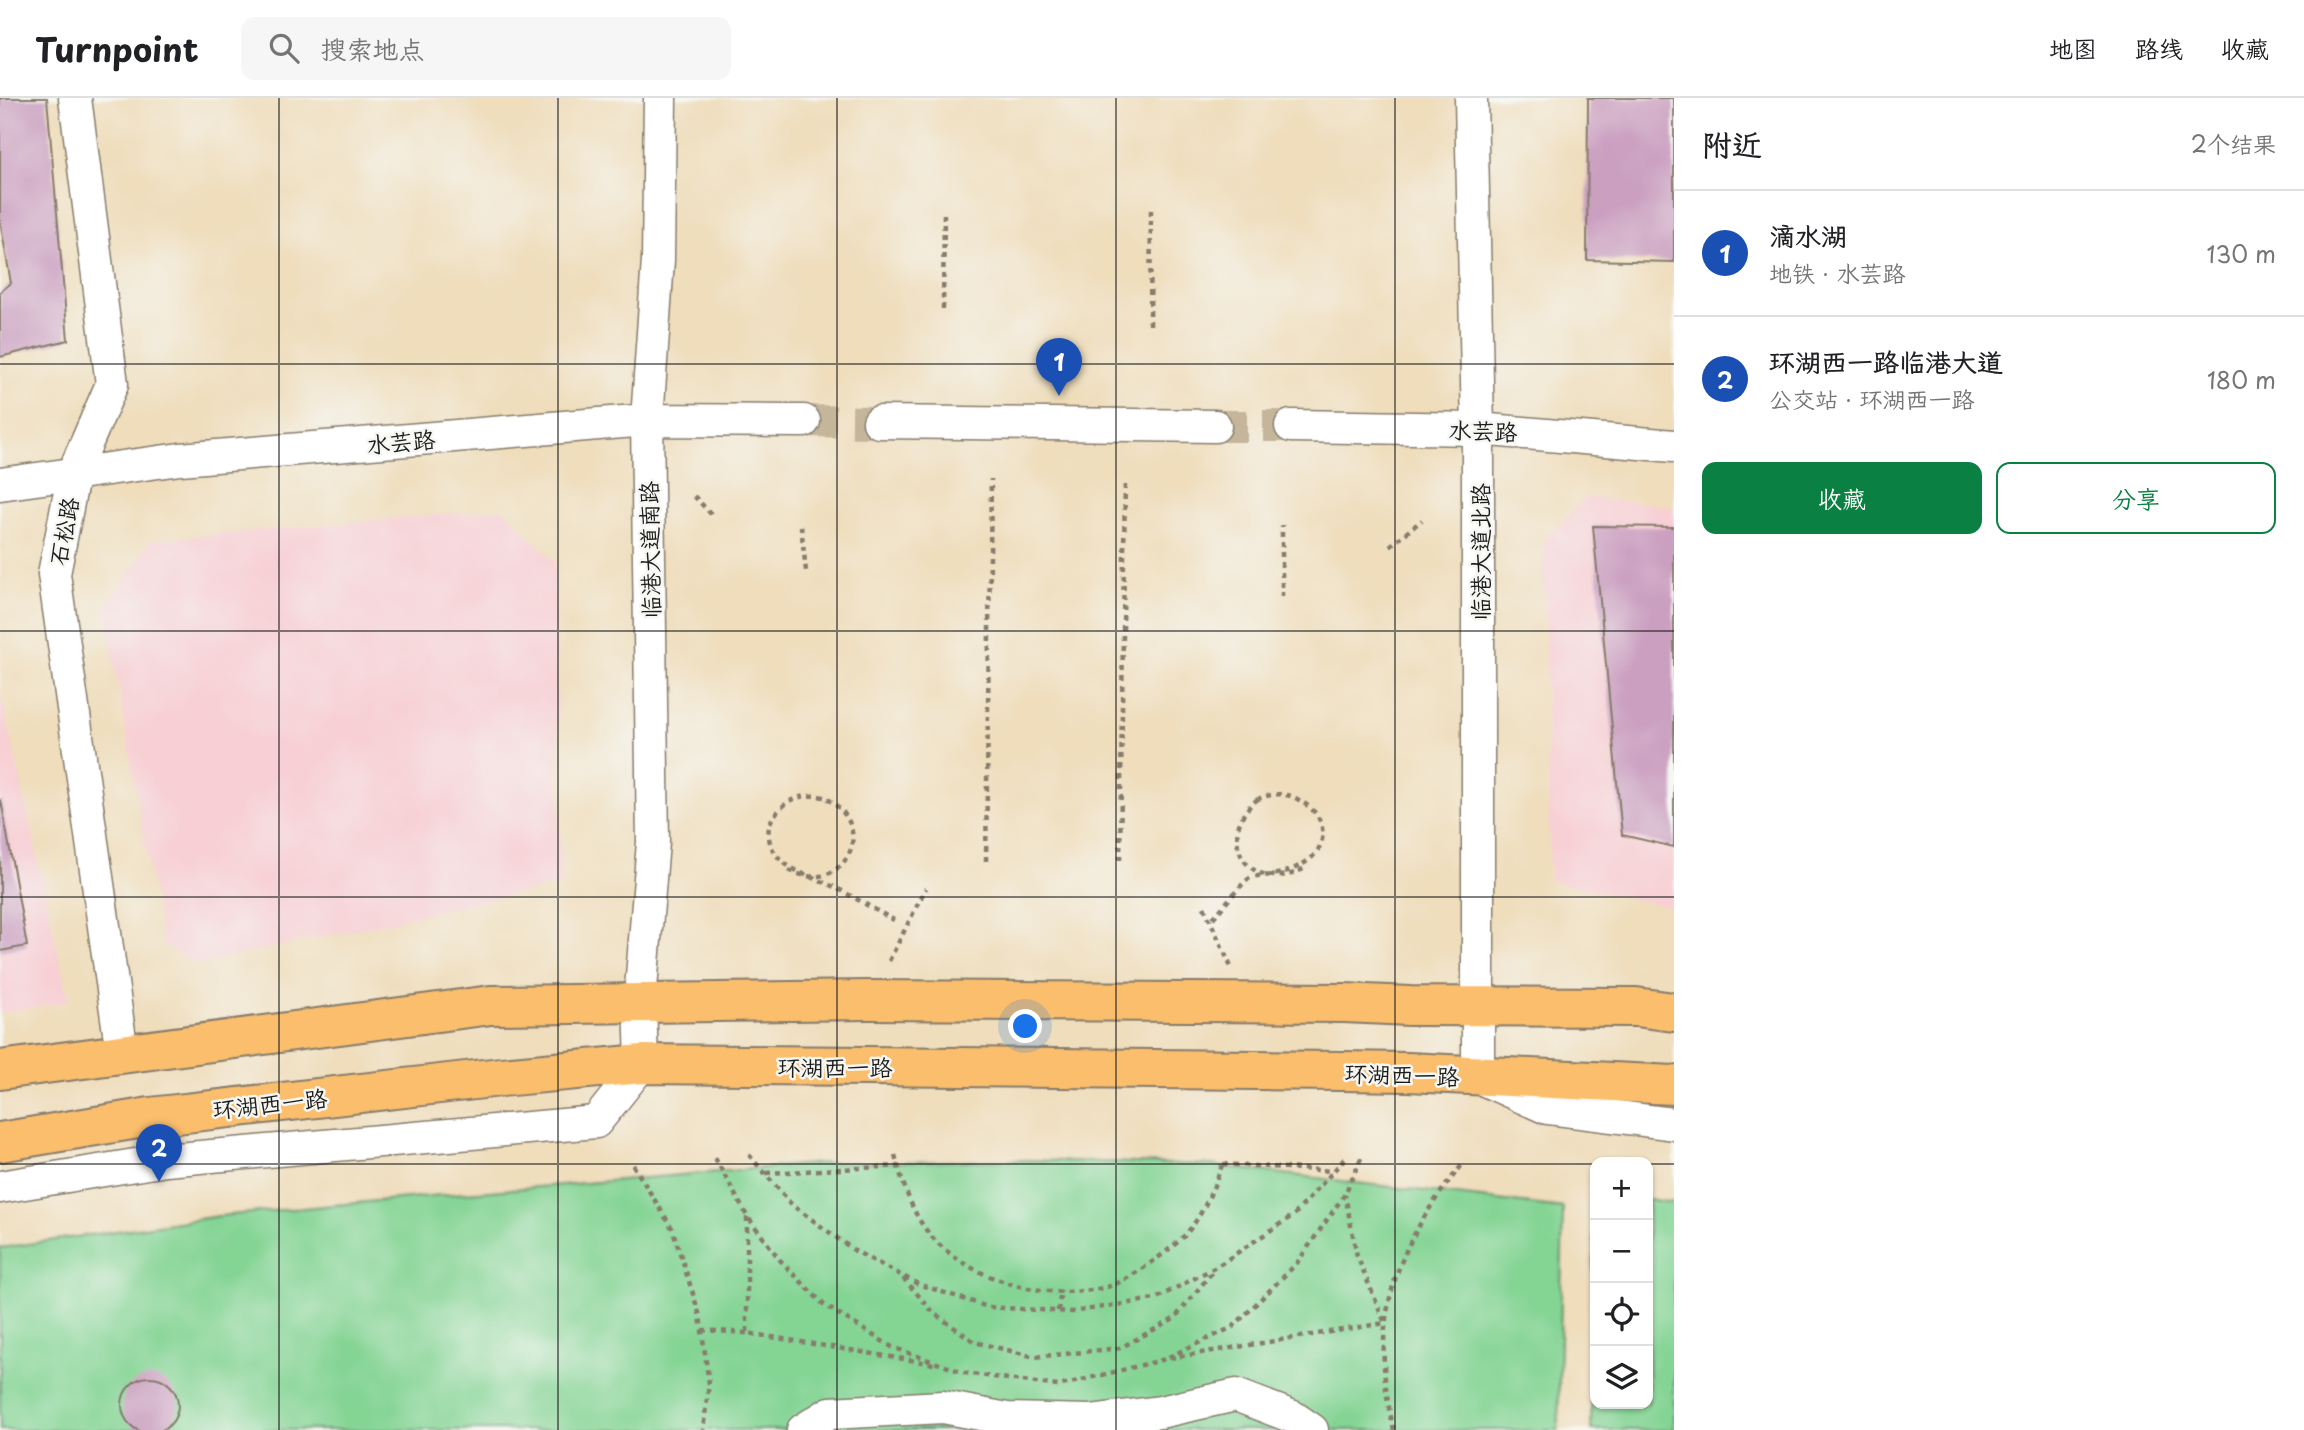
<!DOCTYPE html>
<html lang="zh">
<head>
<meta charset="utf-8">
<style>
  body { margin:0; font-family:"Playpen Sans","LXGW WenKai TC",sans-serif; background:#f6f6f6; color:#202124 }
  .controls { position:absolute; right:21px; bottom:21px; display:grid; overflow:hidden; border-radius:14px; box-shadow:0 2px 5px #0004 }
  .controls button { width:63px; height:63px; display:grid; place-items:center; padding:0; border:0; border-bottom:2px solid #e0e0e0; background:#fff; color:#202124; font:35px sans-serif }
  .you { position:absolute; left:1026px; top:929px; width:24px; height:24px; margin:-18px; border:5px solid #fff; border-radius:50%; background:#1a73e8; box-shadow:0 0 0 10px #1a73e833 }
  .badge { display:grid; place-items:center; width:46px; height:46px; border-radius:50%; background:#0b8043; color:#fff; font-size:23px; font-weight:700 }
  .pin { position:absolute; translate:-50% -58px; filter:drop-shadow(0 2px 4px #0008) }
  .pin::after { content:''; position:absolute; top:37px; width:24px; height:21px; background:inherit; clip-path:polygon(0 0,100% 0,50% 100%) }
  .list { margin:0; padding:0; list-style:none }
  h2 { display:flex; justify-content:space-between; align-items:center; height:91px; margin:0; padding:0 28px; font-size:30px }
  h2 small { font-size:23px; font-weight:400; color:#757577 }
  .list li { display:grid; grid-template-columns:46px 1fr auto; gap:21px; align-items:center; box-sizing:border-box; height:126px; padding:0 28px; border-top:2px solid #e0e0e0 }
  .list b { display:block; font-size:26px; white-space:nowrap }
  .list p { margin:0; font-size:23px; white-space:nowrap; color:#757577 }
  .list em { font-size:23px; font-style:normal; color:#757577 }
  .actions { display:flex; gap:14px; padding:21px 28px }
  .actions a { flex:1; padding:16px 0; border:2px solid #0b8043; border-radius:14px; text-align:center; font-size:24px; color:#0b8043 }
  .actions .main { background:#0b8043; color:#fff }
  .icon { flex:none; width:38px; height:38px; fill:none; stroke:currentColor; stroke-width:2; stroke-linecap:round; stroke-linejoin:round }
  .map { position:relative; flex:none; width:1674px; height:1332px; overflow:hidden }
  header { display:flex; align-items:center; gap:42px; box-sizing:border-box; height:98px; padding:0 35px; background:#fff; border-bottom:2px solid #e0e0e0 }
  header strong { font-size:33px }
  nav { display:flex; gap:38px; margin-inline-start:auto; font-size:24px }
  .search { width:490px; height:63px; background:#f6f6f6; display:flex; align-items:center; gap:18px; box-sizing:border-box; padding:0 24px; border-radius:14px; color:#757577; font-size:26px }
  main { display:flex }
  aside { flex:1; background:#fff }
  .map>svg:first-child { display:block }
</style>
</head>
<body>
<header>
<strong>Turnpoint</strong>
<div class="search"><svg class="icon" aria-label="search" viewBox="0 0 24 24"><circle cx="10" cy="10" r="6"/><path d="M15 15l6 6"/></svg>搜索地点</div>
<nav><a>地图</a><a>路线</a><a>收藏</a></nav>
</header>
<main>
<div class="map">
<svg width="1674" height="1332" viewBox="0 0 1674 1332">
  <rect width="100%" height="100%" fill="#f6f6f2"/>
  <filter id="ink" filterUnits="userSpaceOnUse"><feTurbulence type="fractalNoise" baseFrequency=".0143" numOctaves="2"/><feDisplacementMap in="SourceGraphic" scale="14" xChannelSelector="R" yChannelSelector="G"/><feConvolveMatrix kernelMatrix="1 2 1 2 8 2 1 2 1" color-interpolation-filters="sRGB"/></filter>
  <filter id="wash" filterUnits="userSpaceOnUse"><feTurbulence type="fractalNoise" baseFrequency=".00686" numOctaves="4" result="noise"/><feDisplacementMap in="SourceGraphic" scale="28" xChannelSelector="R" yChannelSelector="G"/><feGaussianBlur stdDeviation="1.57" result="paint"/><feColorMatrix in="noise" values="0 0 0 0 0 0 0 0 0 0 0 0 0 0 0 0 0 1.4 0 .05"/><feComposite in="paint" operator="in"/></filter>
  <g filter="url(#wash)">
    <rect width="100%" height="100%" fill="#efddbb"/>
    <path fill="#f7cfd4" d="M1586,399L1674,409V810L1550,783L1543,443Z
      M503,411L555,464L561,786L196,867L162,846L105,510L152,442Z
      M0,590L69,903L0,915Z"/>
    <path fill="#84d494" stroke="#507858" stroke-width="2" d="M1025,1062L1210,1067L1563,1110L1558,1332H0V1150L219,1118L429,1098L825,1065Z
      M1595,1093V1306H1648V1101L1674,1105V1332H1591Z"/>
    <g id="blocks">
      <path fill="#ca9fc0" d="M0,0H47L68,242L0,259V194L11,185L0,122Z
        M1588,0H1674V164L1587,162Z
        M1593,428L1674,429V749L1622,737Z
        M1,702L27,848L0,853V703Z
        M122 1307a28 28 0 1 1 56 0a28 28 0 1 1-56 0Z"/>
    </g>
  </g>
  <g filter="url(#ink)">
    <use href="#blocks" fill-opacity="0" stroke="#867c6c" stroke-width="2"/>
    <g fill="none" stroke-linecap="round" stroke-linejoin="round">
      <path stroke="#c5b69b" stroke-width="32" stroke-dasharray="32 16" stroke-linecap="butt" d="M804,323L879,324
        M1215,328H1291"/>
      <defs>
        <path id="minor" d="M75,0L112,286L74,374L54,476L122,955
          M1471,0L1478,331V979L1547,1010L1674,1026
          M879,324L1215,328
          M1291,328L1478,331L1674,348
          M0,386L180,361L647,322L804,323
          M0,1089L166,1062L596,1024L642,966L640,903L653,744L647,322L658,162L660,0
          M803,1332L830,1315L943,1309L1007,1321L1090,1323L1160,1314L1236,1297L1293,1319L1312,1332"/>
        <path id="major" d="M1344,905L1410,908L1636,909L1674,914
          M0,972L491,907L869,902
          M1342,973L1408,974L1674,987
          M0,1044L150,1019L501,979L642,966L868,968"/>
      </defs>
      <use href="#minor" stroke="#867c6c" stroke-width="35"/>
      <use href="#major" stroke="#867c6c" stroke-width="42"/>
      <path stroke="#867c6c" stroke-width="4.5" stroke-dasharray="5 5" stroke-linecap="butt" d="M943,211L944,113
        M1150,227L1151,111
        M694,398L711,416
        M801,428L806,473
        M1390,448L1422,422
        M1282,499V427
        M824,699C807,696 793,698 780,711C771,720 767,728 769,740C774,770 809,777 832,788C853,798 873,811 894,822
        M1120,762L1125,382
        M986,763L991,381
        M1204,809L1231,869
        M1213,820C1221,812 1242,784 1250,780C1256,777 1266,778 1272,777C1295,773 1327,759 1322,730C1320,717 1310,708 1299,702C1285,694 1272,695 1258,701
        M889,863L926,790
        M749,1057L792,1107L855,1153L918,1186L988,1209L1072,1214L1155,1201L1216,1169L1295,1116L1346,1059
        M895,1057C903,1086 912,1117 932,1139C973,1184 1051,1205 1110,1188C1129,1182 1171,1152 1185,1137C1204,1116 1214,1088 1224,1062
        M715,1060L747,1118L780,1162L824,1207L892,1249L965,1275L1058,1288L1162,1262L1233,1229L1297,1165L1345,1096L1361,1060
        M1223,1066L1333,1073
        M633,1067L672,1130L700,1218L709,1286L703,1332
        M766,1075L898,1068
        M747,1119V1235L934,1266
        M903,1180L935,1216L975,1244L1035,1259L1120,1250L1174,1221L1214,1172
        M1058,1213L1061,1192
        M702,1232L747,1235
        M1170,1260L1385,1225L1357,1158L1345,1097
        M1394,1332C1367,1226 1394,1148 1463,1066"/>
      <use href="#minor" stroke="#fff" stroke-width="32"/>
      <use href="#major" stroke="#fabe6d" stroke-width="38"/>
      <defs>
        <path id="major-bridge" d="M869,902L1344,905
          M868,968L1342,973"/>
      </defs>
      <use href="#major-bridge" stroke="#867c6c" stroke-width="42" stroke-linecap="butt"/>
      <path stroke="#867c6c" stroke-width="4.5" stroke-dasharray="5 5" stroke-linecap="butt" d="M1258,701C1222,727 1235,780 1279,778C1289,778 1297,774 1305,770
        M789,772C842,800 882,730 824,699"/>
      <use href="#major-bridge" stroke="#fabe6d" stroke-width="38"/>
    </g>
  </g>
  <path fill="none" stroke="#1c1c1c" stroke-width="2" stroke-opacity="0.55" d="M279,0V1332M558,0V1332M837,0V1332M1116,0V1332M1395,0V1332M0,266H1674M0,533H1674M0,799H1674M0,1066H1595M1648,1066H1674"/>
  <g text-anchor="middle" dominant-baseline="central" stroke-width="5" stroke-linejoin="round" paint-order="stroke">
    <g font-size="23" fill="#1c1c1c" stroke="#f6f6f2">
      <text transform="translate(1483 332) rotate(2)">水芸路</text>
      <text transform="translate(401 343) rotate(-5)">水芸路</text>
      <text transform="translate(63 433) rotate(-79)">石松路</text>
      <text transform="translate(649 452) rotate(-91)">临港大道南路</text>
      <text transform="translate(1479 454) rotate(-90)">临港大道北路</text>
      <text x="835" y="968">环湖西一路</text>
      <text transform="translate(1402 976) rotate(2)">环湖西一路</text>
      <text transform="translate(270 1005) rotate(-6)">环湖西一路</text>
    </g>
  </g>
</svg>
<div class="controls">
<button>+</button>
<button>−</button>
<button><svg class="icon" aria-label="locate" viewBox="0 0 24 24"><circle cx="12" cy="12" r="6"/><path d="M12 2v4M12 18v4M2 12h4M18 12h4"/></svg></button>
<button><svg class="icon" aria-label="layers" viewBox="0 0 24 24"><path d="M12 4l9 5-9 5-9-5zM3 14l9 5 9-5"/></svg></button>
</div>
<div class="you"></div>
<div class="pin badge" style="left:1059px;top:298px;background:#1a4fb4">1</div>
<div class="pin badge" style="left:159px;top:1084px;background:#1a4fb4">2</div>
</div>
<aside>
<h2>附近<small>2个结果</small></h2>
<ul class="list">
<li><span class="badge" style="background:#1a4fb4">1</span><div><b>滴水湖</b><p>地铁 · 水芸路</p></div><em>130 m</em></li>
<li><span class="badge" style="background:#1a4fb4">2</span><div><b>环湖西一路临港大道</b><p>公交站 · 环湖西一路</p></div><em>180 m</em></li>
</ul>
<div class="actions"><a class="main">收藏</a><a>分享</a></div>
</aside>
</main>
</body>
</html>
